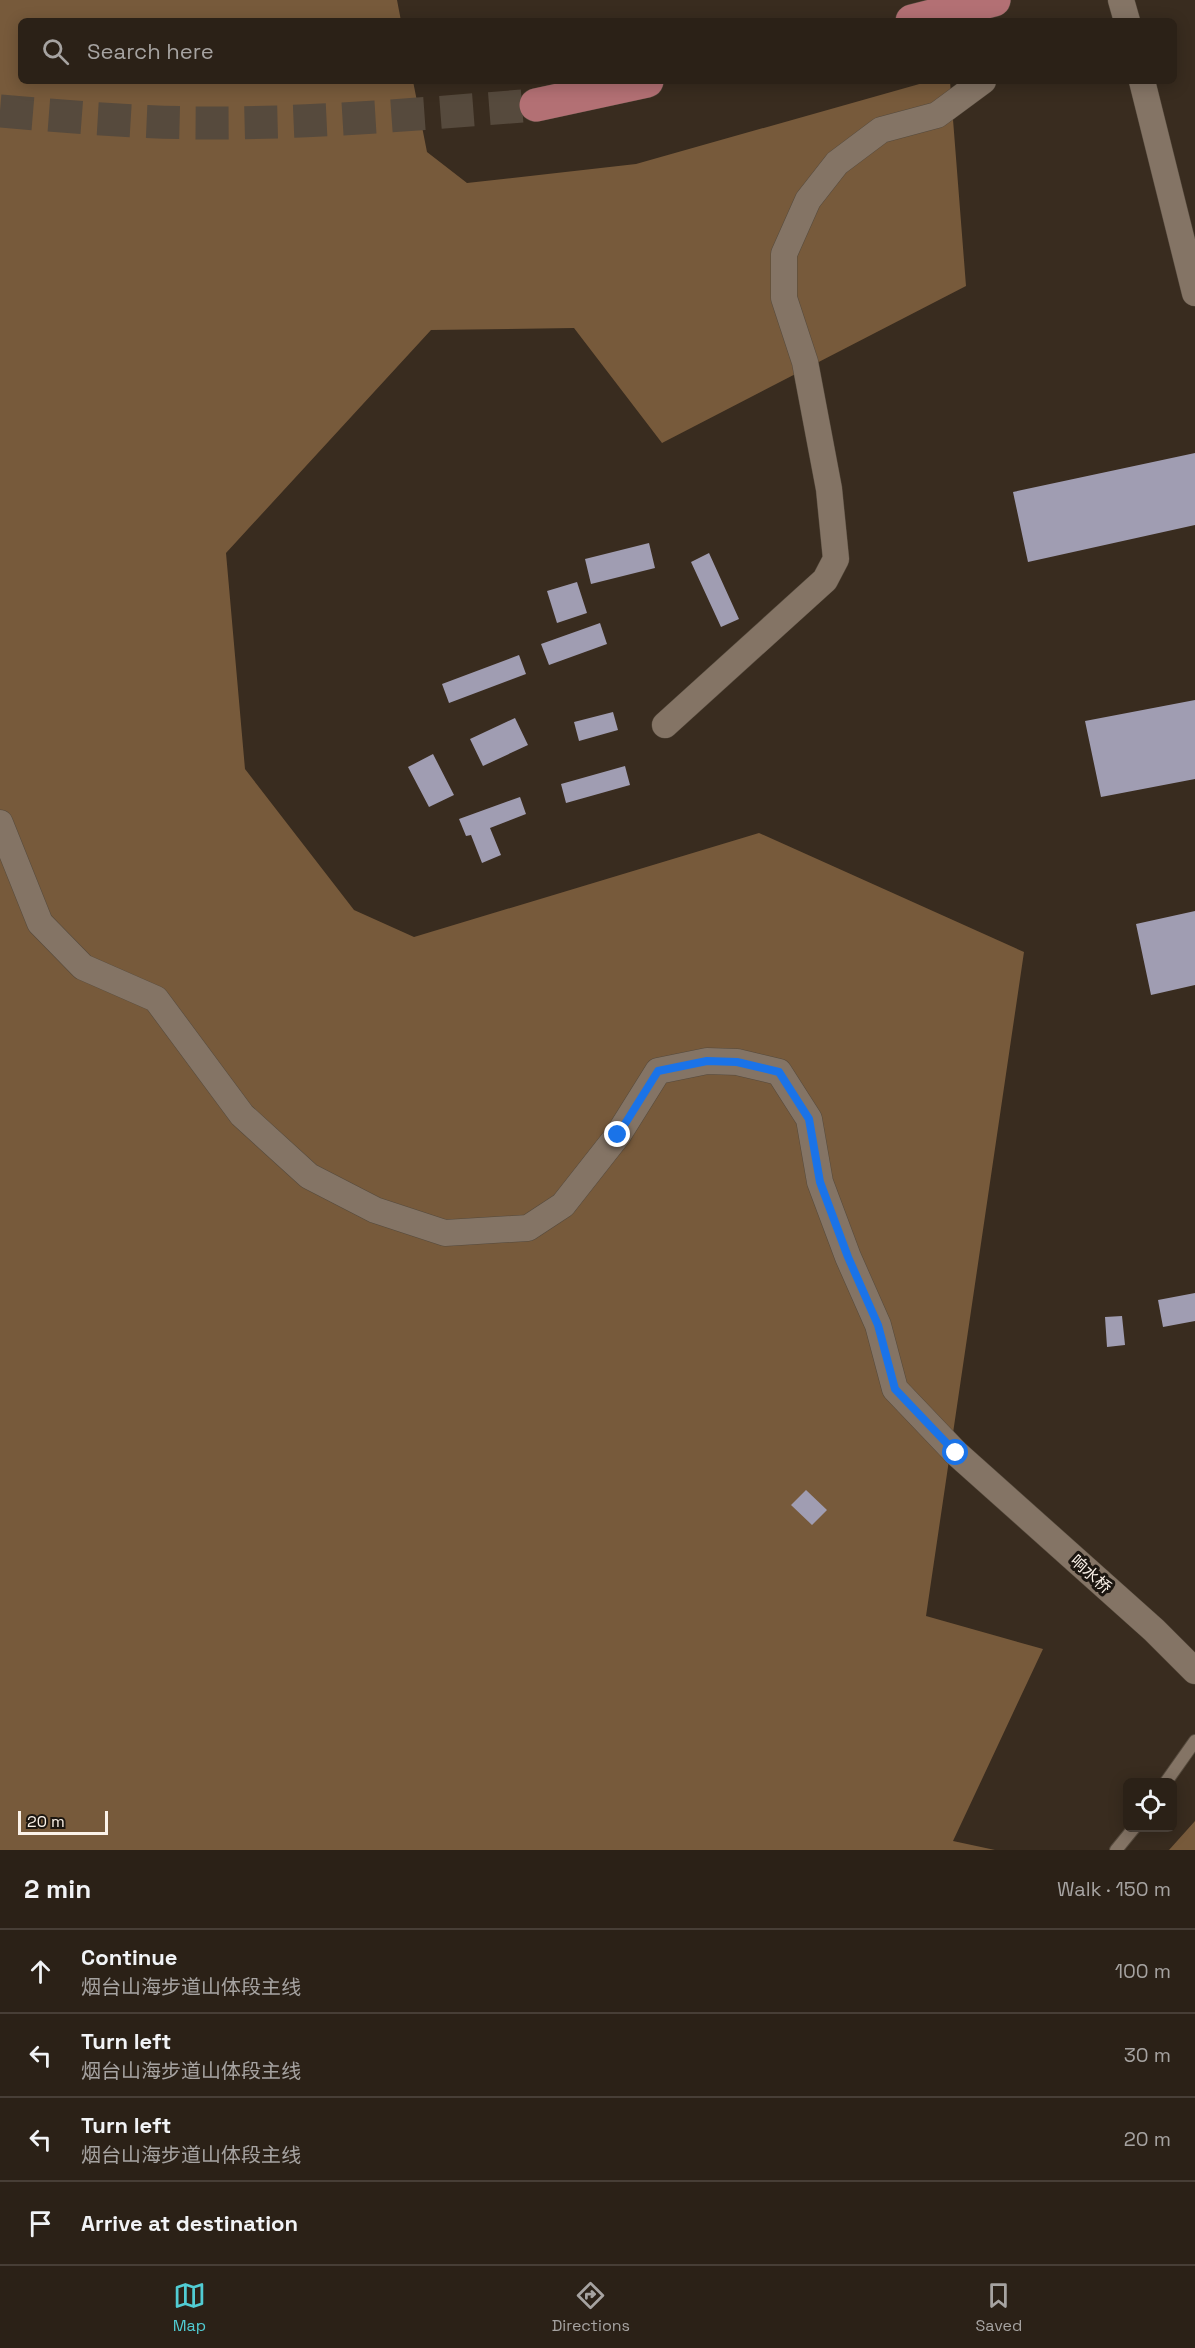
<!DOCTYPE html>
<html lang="en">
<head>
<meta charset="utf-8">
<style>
  body { margin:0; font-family:"Space Grotesk","Noto Sans SC",sans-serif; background:#332920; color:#f1f3f6 }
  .controls { position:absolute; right:18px; bottom:18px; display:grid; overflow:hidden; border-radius:9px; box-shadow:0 3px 15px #0003 }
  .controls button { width:54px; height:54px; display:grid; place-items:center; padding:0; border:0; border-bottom:2px solid #473e36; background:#2b2117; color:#f1f3f6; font:30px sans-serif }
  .scale { position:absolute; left:18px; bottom:15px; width:90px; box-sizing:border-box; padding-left:6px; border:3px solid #fbf2e9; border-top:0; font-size:16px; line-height:21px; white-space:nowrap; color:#fbf2e9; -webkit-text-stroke:4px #1c1610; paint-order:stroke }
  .stop { position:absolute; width:18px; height:18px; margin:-14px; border:4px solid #1a73e8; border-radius:50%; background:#fff }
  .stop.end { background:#1a73e8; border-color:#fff; box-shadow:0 2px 6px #0008 }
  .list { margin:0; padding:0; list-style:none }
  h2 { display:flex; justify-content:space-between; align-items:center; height:78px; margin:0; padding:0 24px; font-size:26px }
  h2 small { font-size:20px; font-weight:400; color:#a6a3a1 }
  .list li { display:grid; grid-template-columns:39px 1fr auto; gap:18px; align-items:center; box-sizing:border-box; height:84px; padding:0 24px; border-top:2px solid #473e36 }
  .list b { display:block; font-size:22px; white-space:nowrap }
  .list p { margin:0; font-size:20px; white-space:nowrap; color:#a6a3a1 }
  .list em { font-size:20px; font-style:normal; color:#a6a3a1 }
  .icon { flex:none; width:33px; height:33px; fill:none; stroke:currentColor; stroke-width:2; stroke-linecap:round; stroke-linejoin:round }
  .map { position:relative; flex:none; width:1195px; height:1850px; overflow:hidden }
  .search { position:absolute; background:#2b2117; box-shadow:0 3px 15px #0003; left:18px; right:18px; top:18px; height:66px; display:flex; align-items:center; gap:15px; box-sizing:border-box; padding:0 21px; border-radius:9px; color:#a6a3a1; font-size:22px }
  .sheet { height:414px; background:#2b2117 }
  nav { display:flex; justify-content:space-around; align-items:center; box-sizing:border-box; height:84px; border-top:2px solid #473e36; background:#2b2117; font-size:16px; color:#a6a3a1 }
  nav a { display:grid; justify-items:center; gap:3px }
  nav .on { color:#51ccd3 }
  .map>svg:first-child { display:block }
</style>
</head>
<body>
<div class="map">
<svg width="1195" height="1850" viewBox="0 0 1195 1850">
  <rect width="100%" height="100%" fill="#392c1f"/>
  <path fill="#775a3b" d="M0,0H397L401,21H21V81H413L427,152L467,183L636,164L930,81H950L966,286L662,443L574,328L431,330L226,553L245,769L354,910L414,937L759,833L1024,952L926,1616L1043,1649L953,1841L995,1850H0Z
    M1195,1821V1850H1169Z"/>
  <path fill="#a09db2" d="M1195,453V525L1028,562L1013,492Z
    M649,543L655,568L591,584L585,559Z
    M709,553L739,619L721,627L691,562Z
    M577,582L587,613L557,623L547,591Z
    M600,623L607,644L549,665L541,644Z
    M519,655L526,674L449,703L442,684Z
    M1195,700V779L1101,797L1085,721Z
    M613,712L618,730L579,741L574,722Z
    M515,718L528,745L483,766L470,739Z
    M433,754L454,795L429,807L408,767Z
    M625,766L630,785L566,803L561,784Z
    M520,797L526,814L490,828L501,855L482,863L471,835L466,836L459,819Z
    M1195,911V985L1151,995L1136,924Z
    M1195,1293V1321L1163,1327L1158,1300Z
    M1122,1316L1125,1345L1107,1347L1105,1317Z
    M806,1490L827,1510L812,1525L791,1505Z"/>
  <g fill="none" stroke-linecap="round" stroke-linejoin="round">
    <path stroke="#564a3d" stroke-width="33" stroke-dasharray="33 16" stroke-linecap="butt" d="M0,111C71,117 142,123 213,123C321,123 429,113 536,105"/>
    <defs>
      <path id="lane" d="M1166,1782L1195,1741
        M1116,1850L1134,1828"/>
      <path id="street" d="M1121,0L1127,21
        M1142,81L1195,293
        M665,725L825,580L836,559L829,489L805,362L784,298V254L808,200L837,163L881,130L937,115L983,81
        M0,823L40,923L83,967L156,999L242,1115L309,1176L375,1210L445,1233L528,1228L563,1205L618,1135L658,1071L707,1061L737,1062L779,1072L809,1119L820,1182L848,1257L878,1325L895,1389L956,1453L1154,1630L1195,1671"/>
      <path id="primary" d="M912,21L994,0
        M536,105L647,81"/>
    </defs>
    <use href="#lane" stroke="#554a3d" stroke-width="14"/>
    <use href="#street" stroke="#554a3d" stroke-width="27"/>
    <use href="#primary" stroke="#554a3d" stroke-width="34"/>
    <use href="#lane" stroke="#847465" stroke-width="12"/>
    <use href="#street" stroke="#847465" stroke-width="26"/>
    <use href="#primary" stroke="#b37074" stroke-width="33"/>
  </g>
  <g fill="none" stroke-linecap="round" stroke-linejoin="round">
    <path stroke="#1a73e8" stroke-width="8" d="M618,1135L658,1071L707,1061L737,1062L779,1072L809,1119L820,1182L848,1257L878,1325L895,1389L956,1453"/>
  </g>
  <g text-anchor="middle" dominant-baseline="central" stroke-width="6" stroke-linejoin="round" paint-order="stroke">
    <g font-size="16" fill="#fbf2e9" stroke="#1c1610">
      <text transform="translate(1091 1574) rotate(42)">响水桥</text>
    </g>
  </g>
</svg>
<div class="controls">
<button><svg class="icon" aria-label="locate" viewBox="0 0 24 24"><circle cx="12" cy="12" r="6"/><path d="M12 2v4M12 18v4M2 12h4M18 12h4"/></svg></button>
</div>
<div class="scale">20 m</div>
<div class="stop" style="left:956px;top:1453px"></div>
<div class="stop end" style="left:618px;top:1135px"></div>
<div class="search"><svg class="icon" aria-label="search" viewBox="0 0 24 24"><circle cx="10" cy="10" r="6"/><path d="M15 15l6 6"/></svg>Search here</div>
</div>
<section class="sheet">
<h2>2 min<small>Walk · 150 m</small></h2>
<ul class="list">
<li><svg class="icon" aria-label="ahead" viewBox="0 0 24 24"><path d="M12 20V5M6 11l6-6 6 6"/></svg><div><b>Continue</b><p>烟台山海步道山体段主线</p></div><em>100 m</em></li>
<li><svg class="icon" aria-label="left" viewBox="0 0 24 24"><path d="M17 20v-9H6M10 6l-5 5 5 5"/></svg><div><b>Turn left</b><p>烟台山海步道山体段主线</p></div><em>30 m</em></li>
<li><svg class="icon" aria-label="left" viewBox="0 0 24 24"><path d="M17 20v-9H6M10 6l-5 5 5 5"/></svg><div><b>Turn left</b><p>烟台山海步道山体段主线</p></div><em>20 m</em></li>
<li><svg class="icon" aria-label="arrive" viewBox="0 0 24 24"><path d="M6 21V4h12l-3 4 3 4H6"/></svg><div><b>Arrive at destination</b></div></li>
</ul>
</section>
<nav>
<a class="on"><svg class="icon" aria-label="map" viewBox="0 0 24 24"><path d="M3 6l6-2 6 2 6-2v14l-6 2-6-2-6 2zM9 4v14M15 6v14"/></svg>Map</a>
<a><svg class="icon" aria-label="directions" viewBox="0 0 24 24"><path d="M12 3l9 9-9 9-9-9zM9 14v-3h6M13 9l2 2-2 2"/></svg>Directions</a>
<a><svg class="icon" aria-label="saved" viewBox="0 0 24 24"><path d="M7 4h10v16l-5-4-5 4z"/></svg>Saved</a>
</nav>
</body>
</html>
